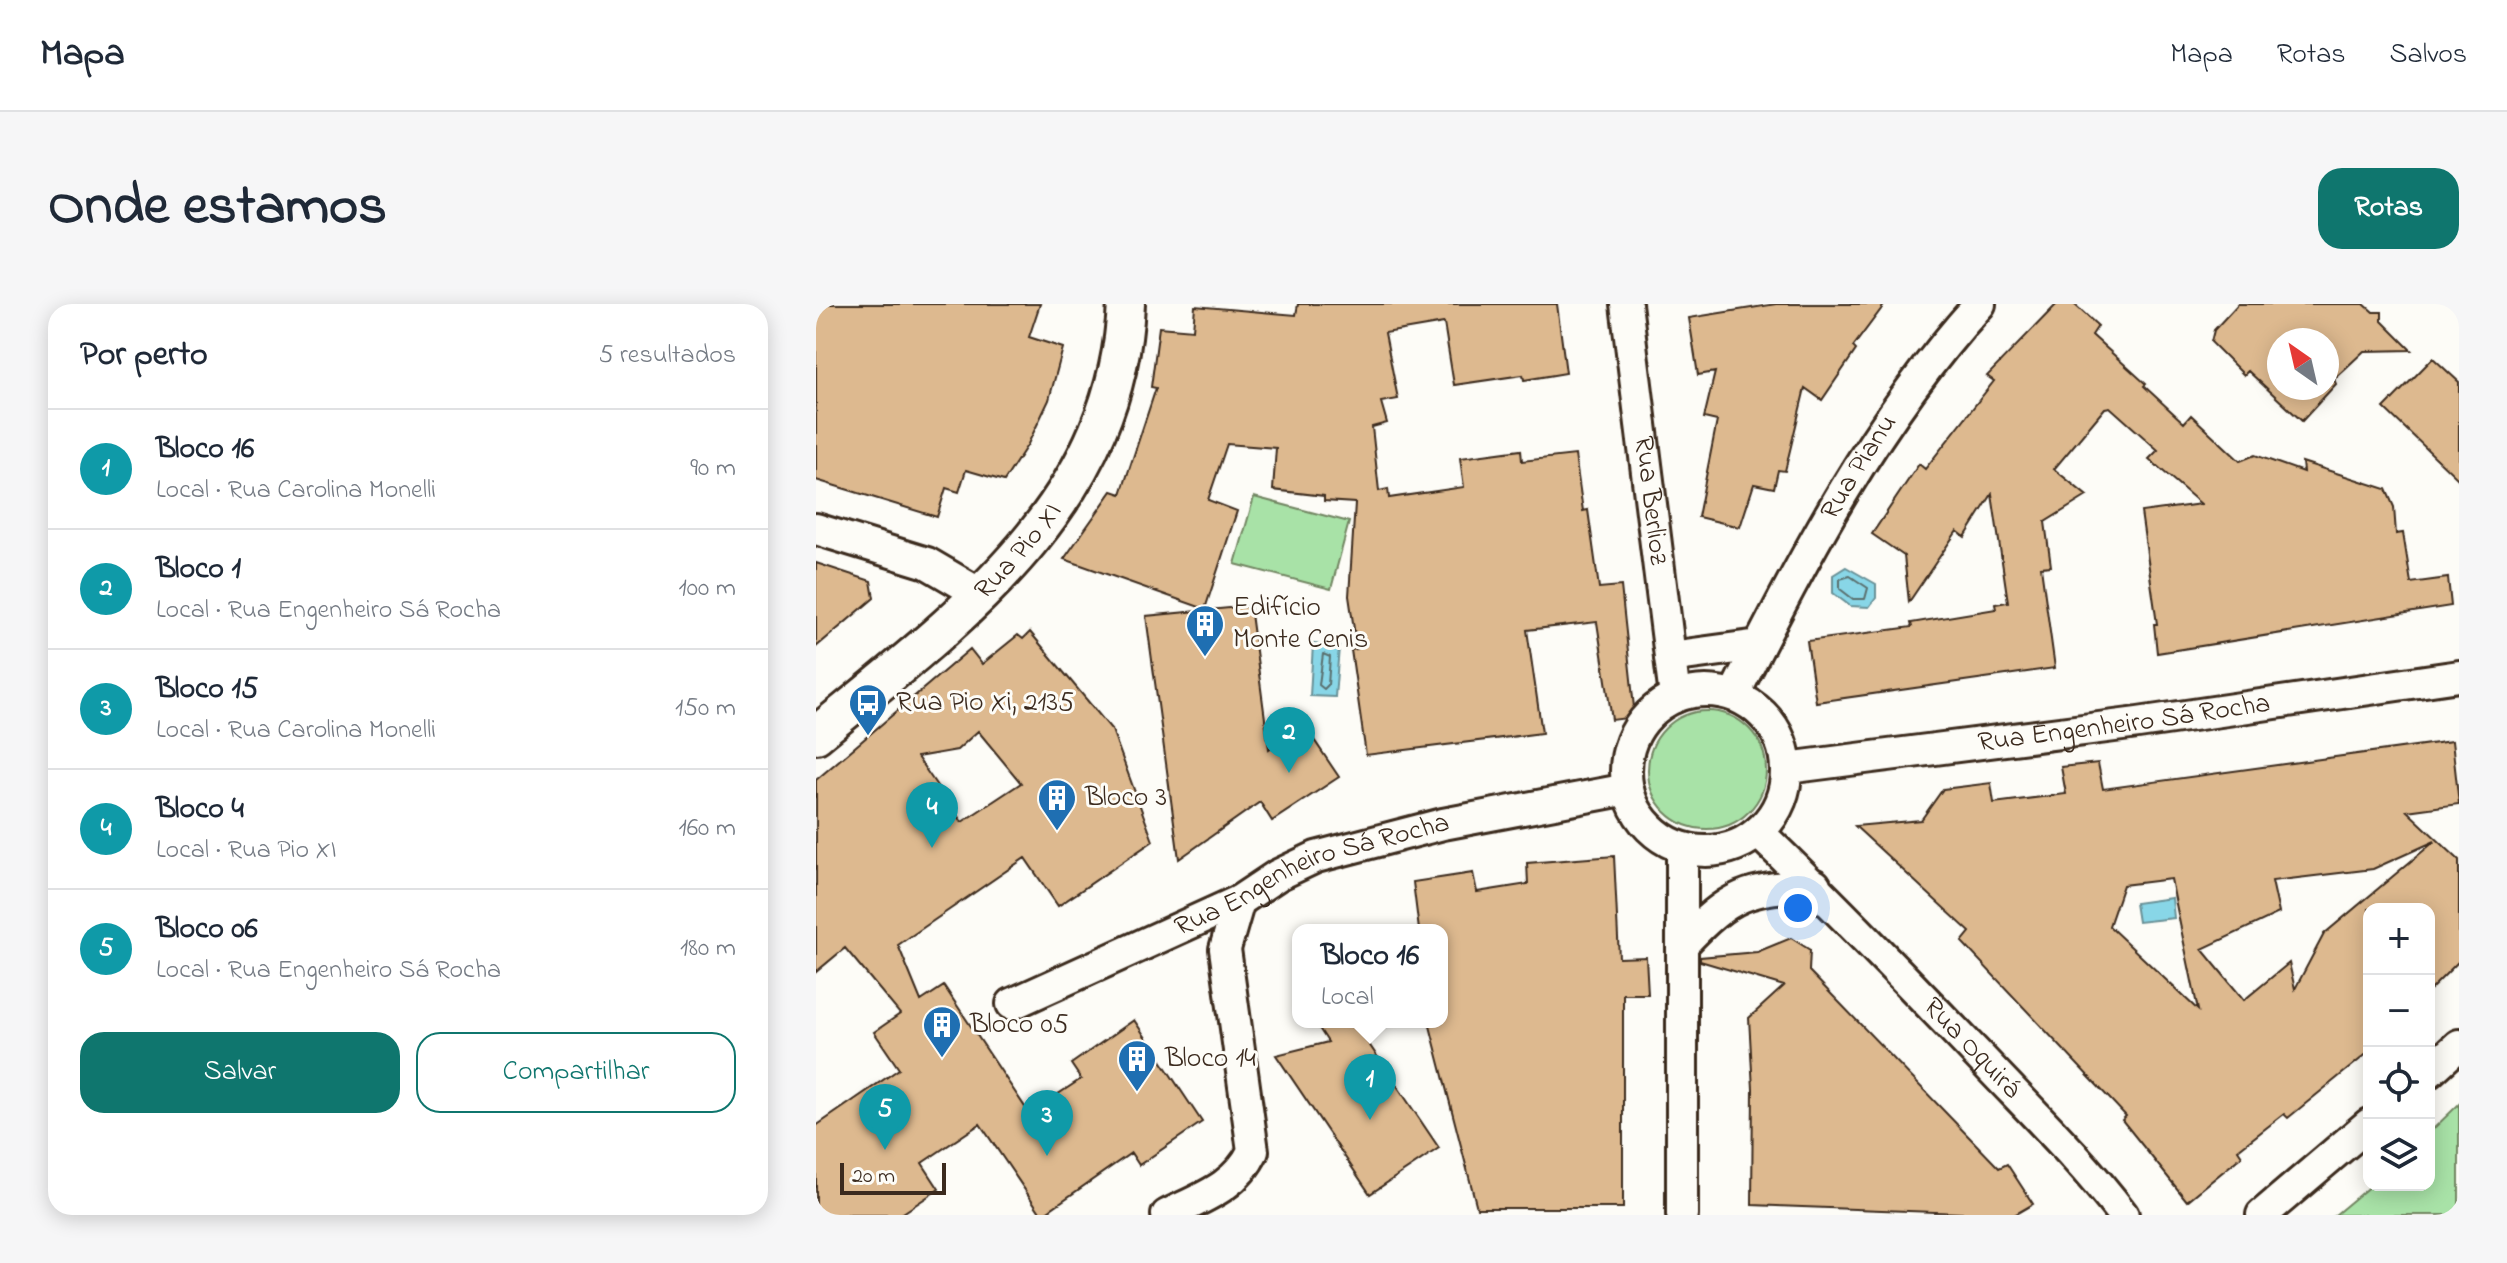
<!DOCTYPE html>
<html lang="pt">
<head>
<meta charset="utf-8">
<style>
  body { margin:0; font-family:"Indie Flower",sans-serif; background:#f6f6f7; color:#1f2937 }
  .controls { position:absolute; right:24px; bottom:24px; display:grid; overflow:hidden; border-radius:16px; box-shadow:0 4px 20px #0003 }
  .controls button { width:72px; height:72px; display:grid; place-items:center; padding:0; border:0; border-bottom:2px solid #e0e1e3; background:#fff; color:#1f2937; font:40px sans-serif }
  .compass { position:absolute; left:1451px; top:24px; width:72px; height:72px; border-radius:50%; background:#fff; box-shadow:0 4px 20px #0003; rotate:326deg }
  .scale { position:absolute; left:24px; bottom:20px; width:106px; box-sizing:border-box; padding-left:8px; border:4px solid #3b2a1e; border-top:0; font-size:22px; line-height:28px; white-space:nowrap; color:#3b2a1e; -webkit-text-stroke:6px #fdfcf7; paint-order:stroke }
  .you { position:absolute; left:982px; top:604px; width:28px; height:28px; margin:-20px; border:6px solid #fff; border-radius:50%; background:#1a73e8; box-shadow:0 0 0 12px #1a73e833 }
  .badge { display:grid; place-items:center; width:52px; height:52px; border-radius:50%; background:#0f766e; color:#fff; font-size:26px; font-weight:700 }
  .pin { position:absolute; translate:-50% -66px; filter:drop-shadow(0 2px 4px #0008) }
  .pin::after { content:''; position:absolute; top:42px; width:28px; height:24px; background:inherit; clip-path:polygon(0 0,100% 0,50% 100%) }
  .popup { position:absolute; left:476px; top:620px; width:156px; height:104px; box-sizing:border-box; display:grid; place-content:center; border-radius:16px; background:#fff; filter:drop-shadow(0 2px 6px #0005); font-size:26px; white-space:nowrap; color:#747a83 }
  .popup b { font-size:30px; color:#1f2937 }
  .popup::after { content:''; position:absolute; left:50%; top:100%; margin-left:-16px; border:16px solid transparent; border-top-color:#fff }
  .list { margin:0; padding:0; list-style:none }
  h2 { display:flex; justify-content:space-between; align-items:center; height:104px; margin:0; padding:0 32px; font-size:34px }
  h2 small { font-size:26px; font-weight:400; color:#747a83 }
  .list li { display:grid; grid-template-columns:52px 1fr auto; gap:24px; align-items:center; box-sizing:border-box; height:120px; padding:0 32px; border-top:2px solid #e0e1e3 }
  .list b { display:block; font-size:30px; white-space:nowrap }
  .list p { margin:0; font-size:26px; white-space:nowrap; color:#747a83 }
  .list em { font-size:26px; font-style:normal; color:#747a83 }
  .actions { display:flex; gap:16px; padding:24px 32px }
  .actions a { flex:1; padding:18px 0; border:2px solid #0f766e; border-radius:24px; text-align:center; font-size:28px; color:#0f766e }
  .actions .main { background:#0f766e; color:#fff }
  .icon { flex:none; width:44px; height:44px; fill:none; stroke:currentColor; stroke-width:2; stroke-linecap:round; stroke-linejoin:round }
  .map { position:relative; flex:none; width:1643px; height:911px; overflow:hidden; border-radius:24px }
  header { display:flex; align-items:center; gap:48px; box-sizing:border-box; height:112px; padding:0 40px; background:#fff; border-bottom:2px solid #e0e1e3 }
  header strong { font-size:38px }
  nav { display:flex; gap:44px; margin-inline-start:auto; font-size:28px }
  .intro { display:flex; align-items:center; justify-content:space-between; box-sizing:border-box; height:192px; padding:0 48px }
  h1 { margin:0; font-size:56px }
  .button { padding:20px 36px; border-radius:24px; background:#0f766e; color:#fff; font-size:28px; font-weight:700 }
  main { display:flex; gap:48px; padding:0 48px }
  aside { flex:1; background:#fff; border-radius:24px; box-shadow:0 4px 20px #0003 }
  .map>svg:first-child { display:block }
</style>
</head>
<body>
<header>
<strong>Mapa</strong>
<nav><a>Mapa</a><a>Rotas</a><a>Salvos</a></nav>
</header>
<div class="intro"><h1>Onde estamos</h1><a class="button">Rotas</a></div>
<main>
<aside>
<h2>Por perto<small>5 resultados</small></h2>
<ul class="list">
<li><span class="badge" style="background:#0f9aa8">1</span><div><b>Bloco 16</b><p>Local · Rua Carolina Monelli</p></div><em>90 m</em></li>
<li><span class="badge" style="background:#0f9aa8">2</span><div><b>Bloco 1</b><p>Local · Rua Engenheiro Sá Rocha</p></div><em>100 m</em></li>
<li><span class="badge" style="background:#0f9aa8">3</span><div><b>Bloco 15</b><p>Local · Rua Carolina Monelli</p></div><em>150 m</em></li>
<li><span class="badge" style="background:#0f9aa8">4</span><div><b>Bloco 4</b><p>Local · Rua Pio XI</p></div><em>160 m</em></li>
<li><span class="badge" style="background:#0f9aa8">5</span><div><b>Bloco 06</b><p>Local · Rua Engenheiro Sá Rocha</p></div><em>180 m</em></li>
</ul>
<div class="actions"><a class="main">Salvar</a><a>Compartilhar</a></div>
</aside>
<div class="map">
<svg width="1643" height="911" viewBox="0 0 1643 911">
  <rect width="100%" height="100%" fill="#fdfcf7"/>
  <filter id="ink" filterUnits="userSpaceOnUse"><feTurbulence type="fractalNoise" baseFrequency=".0125" numOctaves="2"/><feDisplacementMap in="SourceGraphic" scale="16" xChannelSelector="R" yChannelSelector="G"/><feConvolveMatrix kernelMatrix="1 2 1 2 8 2 1 2 1" color-interpolation-filters="sRGB"/></filter>
  <g filter="url(#ink)">
    <path fill="#a8e2a7" stroke="#728662" stroke-width="2" d="M438,193L533,218L515,285L419,260Z
      M832 466a59 59 0 1 1 118 0a59 59 0 1 1-118 0Z
      M1643,800V911H1519L1555,881H1613V829Z"/>
    <path fill="#88d6e7" stroke="#699197" stroke-width="2" d="M1030,263L1060,280V294L1053,303L1034,302L1017,289V271Z
      M497,340L523,343L519,393L494,392Z
      M1356,594L1358,614L1322,618L1319,599Z"/>
    <g fill="none" stroke-linecap="round" stroke-linejoin="round">
      <path stroke="#5a6f6e" stroke-width="2" d="M1034,272L1052,284L1049,295H1037L1024,285V275Z
        M507,350L514,353L512,381L508,385L503,381Z"/>
    </g>
    <path fill="#ddb98f" stroke="#3b2a1e" stroke-width="2" fill-rule="evenodd" d="M0,0H224L213,33L247,44L233,96L212,140L188,177L150,166L143,188L130,184L121,213L0,176Z
      M482,0H741L750,69L708,76L707,71L638,81L628,19L569,29L582,95L565,98L571,119L556,123L563,187L572,185L573,194L648,183L644,154L705,146L706,157L759,151L767,207L772,206L783,284L805,282L819,413L796,416L781,318L711,326L726,429L550,451L535,346L541,345L533,292L539,199L508,197V192L457,186L460,144L411,140L392,196L421,207L389,305L248,255L296,187L305,190L340,84L335,83L343,23L377,26L379,2L480,11Z
      M960,0H1069L1037,43L1040,46L1006,96L989,84L969,167L962,166L958,184L938,180L924,223L882,213L901,117L888,114L899,68L882,71L873,14Z
      M1241,0H1258L1282,22L1276,31L1330,80L1328,82L1368,119L1375,111L1424,157L1439,151L1487,168L1486,158L1570,185L1578,203L1580,230L1587,229L1595,279L1632,274L1635,302L1341,349L1338,320H1341L1325,208L1385,200L1333,155L1342,146L1294,103L1289,104L1238,165L1271,192L1229,218L1235,262L1225,263L1239,364L1000,398L991,337L1096,323L1095,319L1180,305L1179,300L1192,298L1176,190L1149,233L1141,227L1093,298L1088,252L1056,230L1103,160L1109,165L1178,77L1171,72Z
      M1422,0H1548L1557,8H1566V17L1595,46L1548,47L1518,75L1520,80L1486,117L1432,67L1428,71L1395,38L1398,26ZM1463,36H1511V84H1463Z
      M1617,54L1643,78V176L1568,104Z
      M0,259L55,277L58,294L0,343Z
      M434,302L453,445L488,421L523,473L456,517L444,498L363,555L330,312Z
      M214,328L296,426L337,537L242,602L209,554L82,641L105,697L128,682L213,809L265,775L255,760L318,716L386,818L323,861L315,849L226,911L164,820L106,859L123,885L84,911H0V822L83,765L58,728L84,710L29,644L0,668V476L154,345L166,360L202,331L207,335ZM162,427L205,479L146,518L101,453L141,446Z
      M1636,437L1643,500L1591,507L1643,556V657L1613,687V605H1553V748L1472,814L1468,810L1422,846L1426,852L1371,897L1306,816L1310,812L1146,638L1154,628L1039,522L1105,516L1127,485L1175,479L1178,499L1250,490L1245,463L1282,459L1287,485ZM1619,537L1508,630L1479,685L1473,659L1428,696L1386,645L1463,609L1456,577L1557,565ZM1355,575L1364,620L1382,706L1293,622L1307,581Z
      M798,552L803,654L830,653L832,690H807V904H661L613,718H626V626H603L597,578L657,569L661,588L712,580L711,559Z
      M975,634L994,646L993,667L1183,864L1191,860L1217,900L1198,911L936,901L937,785L933,714L968,682L884,657V653L941,648Z
      M499,718H538L623,844L554,890L460,751L512,738Z"/>
    <g fill="none" stroke-linecap="round" stroke-linejoin="round">
      <defs>
        <g id="minor">
          <path id="s1" d="M810,0L859,393"/>
          <path d="M0,225L111,259L164,290"/>
          <path d="M854,353L943,341"/>
          <circle cx="890" cy="467" r="80"/>
          <path id="s2" d="M918,391C987,254 1060,114 1164,0"/>
          <path id="s3" d="M971,464L1322,419L1643,372"/>
          <path id="s4" d="M942,528C1018,601 1091,677 1164,753C1213,805 1264,854 1307,911"/>
          <path d="M868,639C914,590 932,584 999,581"/>
          <path id="s5" d="M196,700L423,597L462,571L500,553L627,520L812,485"/>
          <path d="M1613,768L1643,741"/>
          <path d="M351,911C385,894 420,883 437,847L409,645L423,597"/>
          <path d="M866,911V544"/>
          <path d="M1446,911L1553,820"/>
        </g>
        <g id="tertiary">
          <path id="s6" d="M0,431C142,315 301,201 310,0"/>
        </g>
      </defs>
      <use href="#minor" stroke="#3b2a1e" stroke-width="36"/>
      <use href="#tertiary" stroke="#3b2a1e" stroke-width="42"/>
      <use href="#minor" stroke="#fdfcf7" stroke-width="30"/>
      <use href="#tertiary" stroke="#fdfcf7" stroke-width="36"/>
    </g>
  </g>
  <defs>
    <symbol id="building-pin" viewBox="-11 -11 22 30"><path d="M0 17L-7.5 6A9.5 9.5 0 1 1 7.5 6Z" fill="#1f6fb2" stroke="#fdfcf7"/><path d="M-4-6H4V6H1V3H-1V6H-4ZM-2.5-4.3h1.7v1.8h-1.7ZM.8-4.3h1.7v1.8H.8ZM-2.5-1h1.7V.8h-1.7ZM.8-1h1.7V.8H.8Z" fill="#fff"/></symbol>
    <symbol id="bus-pin" viewBox="-11 -11 22 30"><path d="M0 17L-7.5 6A9.5 9.5 0 1 1 7.5 6Z" fill="#1f6fb2" stroke="#fdfcf7"/><path d="M-5-6H5V4H4V6H2V4H-2V6H-4V4H-5ZM-3.5-4V0h7V-4ZM-3.5 1.2v1.5H-2V1.2ZM2 1.2v1.5H3.5V1.2Z" fill="#fff"/></symbol>
  </defs>
  <g fill-rule="evenodd">
    <use href="#building-pin" x="367" y="298" width="44" height="60"/>
    <use href="#bus-pin" x="30" y="377" width="44" height="60"/>
    <use href="#building-pin" x="219" y="472" width="44" height="60"/>
    <use href="#building-pin" x="104" y="699" width="44" height="60"/>
    <use href="#building-pin" x="299" y="733" width="44" height="60"/>
  </g>
  <g text-anchor="middle" dominant-baseline="central" stroke-width="6" stroke-linejoin="round" paint-order="stroke">
    <g font-size="28" fill="#3b2a1e" stroke="#fdfcf7">
      <text stroke="none"><textPath href="#s2" startOffset="260">Rua Pianu</textPath></text>
      <text stroke="none"><textPath href="#s1" startOffset="198">Rua Berlioz</textPath></text>
      <text stroke="none"><textPath href="#s6" startOffset="274">Rua Pio XI</textPath></text>
      <text stroke="none"><textPath href="#s3" startOffset="340">Rua Engenheiro Sá Rocha</textPath></text>
      <text stroke="none"><textPath href="#s5" startOffset="328">Rua Engenheiro Sá Rocha</textPath></text>
      <text stroke="none"><textPath href="#s4" startOffset="304">Rua Oquirá</textPath></text>
    </g>
    <g font-size="28" fill="#3b2a1e" stroke="#fdfcf7" text-anchor="start">
      <text x="417" y="304">Edifício<tspan x="417" dy="32">Monte Cenis</tspan></text>
      <text x="80" y="399">Rua Pio Xi, 2135</text>
      <text x="269" y="494">Bloco 3</text>
      <text x="154" y="721">Bloco 05</text>
      <text x="349" y="755">Bloco 14</text>
    </g>
  </g>
</svg>
<div class="controls">
<button>+</button>
<button>−</button>
<button><svg class="icon" aria-label="locate" viewBox="0 0 24 24"><circle cx="12" cy="12" r="6"/><path d="M12 2v4M12 18v4M2 12h4M18 12h4"/></svg></button>
<button><svg class="icon" aria-label="layers" viewBox="0 0 24 24"><path d="M12 4l9 5-9 5-9-5zM3 14l9 5 9-5"/></svg></button>
</div>
<svg class="compass" viewBox="-18 -18 36 36"><path d="M0-13l5 13h-10z" fill="#e53935"/><path d="M0 13l5-13h-10z" fill="#747a83"/></svg>
<div class="scale">20 m</div>
<div class="you"></div>
<div class="pin badge" style="left:554px;top:816px;background:#0f9aa8">1</div>
<div class="popup"><b>Bloco 16</b>Local</div>
<div class="pin badge" style="left:473px;top:469px;background:#0f9aa8">2</div>
<div class="pin badge" style="left:231px;top:852px;background:#0f9aa8">3</div>
<div class="pin badge" style="left:116px;top:544px;background:#0f9aa8">4</div>
<div class="pin badge" style="left:69px;top:846px;background:#0f9aa8">5</div>
</div>
</main>
</body>
</html>
